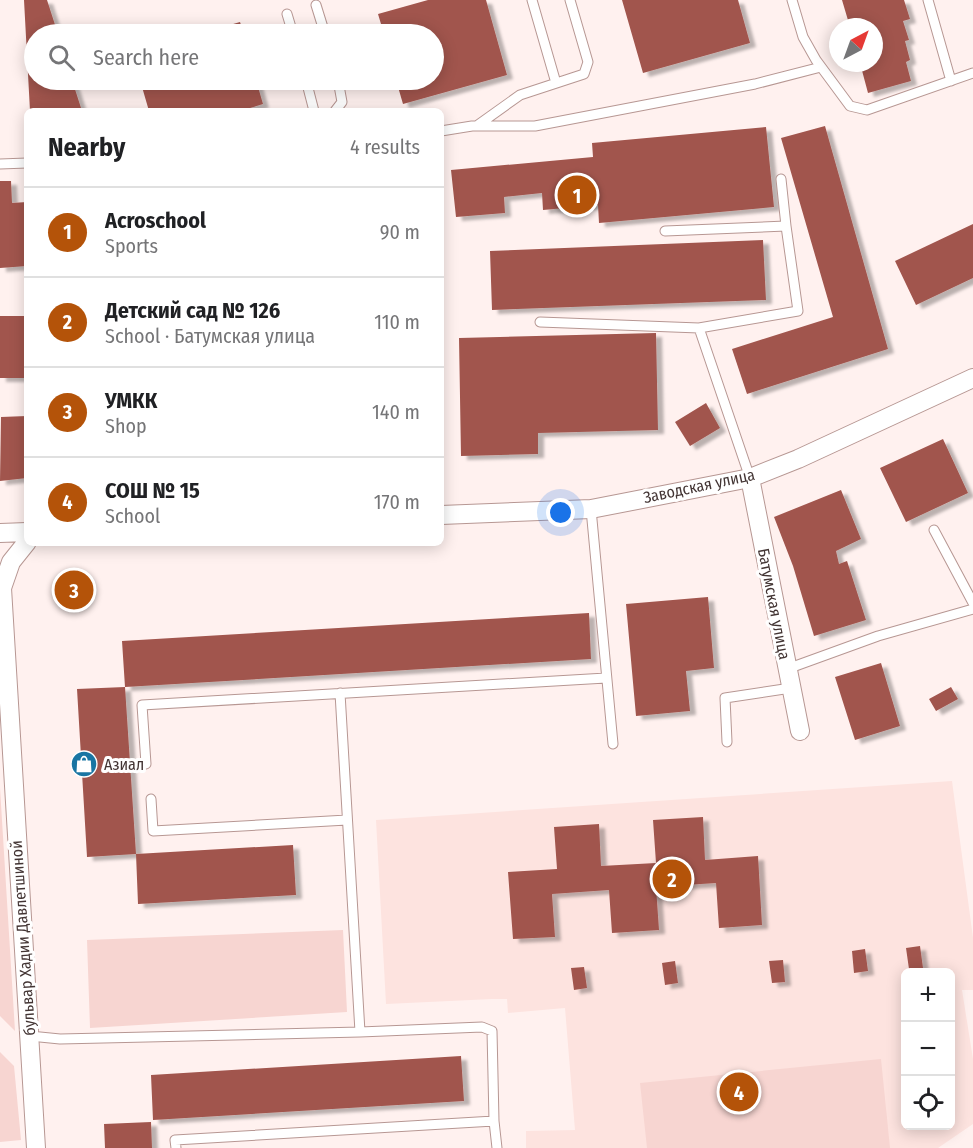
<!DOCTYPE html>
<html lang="en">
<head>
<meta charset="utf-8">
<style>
  body { margin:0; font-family:"Fira Sans Condensed",sans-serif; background:#f6f6f6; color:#202124 }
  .controls { position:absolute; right:18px; bottom:18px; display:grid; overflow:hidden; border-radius:9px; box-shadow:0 3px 15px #0003 }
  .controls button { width:54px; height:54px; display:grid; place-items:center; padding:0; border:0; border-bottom:2px solid #e0e0e0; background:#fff; color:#202124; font:30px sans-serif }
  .compass { position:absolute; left:829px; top:18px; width:54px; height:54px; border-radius:50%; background:#fff; box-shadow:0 3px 15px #0003; rotate:41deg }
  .you { position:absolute; left:561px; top:513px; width:21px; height:21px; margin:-15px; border:4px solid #fff; border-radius:50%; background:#1a73e8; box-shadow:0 0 0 9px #1a73e833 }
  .badge { display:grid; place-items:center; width:39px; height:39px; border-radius:50%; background:#b45309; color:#fff; font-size:20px; font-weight:700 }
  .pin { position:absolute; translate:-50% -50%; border:3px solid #fff; box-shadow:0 2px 6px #0006 }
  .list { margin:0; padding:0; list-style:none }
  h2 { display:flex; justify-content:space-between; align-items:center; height:78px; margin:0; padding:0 24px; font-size:26px }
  h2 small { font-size:20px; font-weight:400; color:#757577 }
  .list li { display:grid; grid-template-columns:39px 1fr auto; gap:18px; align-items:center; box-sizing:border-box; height:90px; padding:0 24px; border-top:2px solid #e0e0e0 }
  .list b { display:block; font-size:22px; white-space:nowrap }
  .list p { margin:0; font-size:20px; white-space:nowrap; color:#757577 }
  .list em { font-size:20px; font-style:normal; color:#757577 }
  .icon { flex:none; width:33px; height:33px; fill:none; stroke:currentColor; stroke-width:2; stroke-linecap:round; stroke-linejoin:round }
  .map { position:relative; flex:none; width:973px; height:1148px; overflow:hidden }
  .search { position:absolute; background:#fff; box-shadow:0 3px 15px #0003; left:24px; top:24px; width:420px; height:66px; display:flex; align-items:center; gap:15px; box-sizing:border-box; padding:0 21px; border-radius:33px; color:#757577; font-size:22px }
  .panel { position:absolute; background:#fff; box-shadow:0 3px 15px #0003; left:24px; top:108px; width:420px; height:438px; border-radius:9px }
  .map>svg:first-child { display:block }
</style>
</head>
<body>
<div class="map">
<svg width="973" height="1148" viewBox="0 0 973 1148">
  <defs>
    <filter id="shadow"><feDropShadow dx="6" dy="4" stdDeviation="1.5" flood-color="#0004"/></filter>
  </defs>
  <rect width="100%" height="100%" fill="#fff1ef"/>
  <path fill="#fde3df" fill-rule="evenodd" d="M952,781L973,938V990H962L973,1059V1124L938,1148H526V1131L575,1130L565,1008L508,1013L507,999H492L386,1004L376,820ZM906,972H950V1126H906Z"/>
  <path fill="#f7d5d1" d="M0,788L15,1031L0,1016Z
    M343,930L347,1012L90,1028L87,940Z
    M0,1052L14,1066L21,1140L0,1142Z
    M881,1059L890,1148H647L640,1083Z"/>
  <path fill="#a1554d" filter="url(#shadow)" d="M24,0H47L58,34H34V80H72L82,111H30Z
    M428,0H486L507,75L403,104L396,80H434V34H384L378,14Z
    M622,0H738L750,43L643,73Z
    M842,0H904L910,19L903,21L909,40L905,41L910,60L906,62L911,81L868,93L860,63H874V27H850Z
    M240,22L244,34H199Z
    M140,80H256L263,104L240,111H149Z
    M825,126L888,349L747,394L732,349L833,317L781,138Z
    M766,127L774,207L599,223L598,205L543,210L542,193L504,197L505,213L456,217L451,170L593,157L592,143Z
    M0,181H11L12,203L27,202V266L0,268Z
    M973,224V278L916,305L895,261Z
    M763,240L766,300L492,310L490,251Z
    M0,316H27V378H0Z
    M656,333L658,430L538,433V454L461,456L459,338Z
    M706,403L720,428L690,446L675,422Z
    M27,416V478L0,481L1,417Z
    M943,439L968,493L906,522L880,468Z
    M841,490L861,539L836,551L839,564L847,561L866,620L814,636L793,566L774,517Z
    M708,597L714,668L686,671L690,711L636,716L626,604Z
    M589,613L591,659L125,687L122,641Z
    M881,663L900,726L855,740L835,677Z
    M125,687L136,854L293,845L296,895L138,904L136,854L87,857L77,689Z
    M951,687L958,699L936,711L929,699Z
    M703,817L705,860L758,856L762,925L719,928L716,883L656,887L659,930L612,933L609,890L552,894L555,937L513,939L508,872L557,869L554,827L599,824L601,866L656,863L653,820Z
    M920,946L923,968L909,969L906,948Z
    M865,949L868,971L854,973L852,951Z
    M783,960L785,982L772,983L769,961Z
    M675,961L678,983L665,985L662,963Z
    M584,967L587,988L574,990L571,968Z
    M461,1056L464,1101L153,1120L151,1075Z
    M151,1122L152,1148H105L104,1124Z"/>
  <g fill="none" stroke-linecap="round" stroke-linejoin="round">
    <defs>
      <path id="service" d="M532,0L556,83
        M792,0L803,37L816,60L850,106L867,110L973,73
        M928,0L951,81
        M316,5L325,34
        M287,14L293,34
        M306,80L314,111
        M335,111L342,102L338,80
        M478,125L520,95L584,74L588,62L570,0
        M441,131L472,126H535L755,84L821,67
        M0,164L27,163
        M781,179L786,226
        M665,231L786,226L798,311L699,328
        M540,322L699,328L750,478
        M591,509L613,744
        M934,530L973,603
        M787,669L878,636L973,609
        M340,693L360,1032
        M727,742L725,698L791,688
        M146,764L142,705L606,678
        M151,799L153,831L347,820
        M30,1036L60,1039L360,1032L482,1027L492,1031L494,1121L497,1148
        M176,1148L175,1140L494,1121"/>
      <path id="minor" d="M750,478L800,731
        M441,515L591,509L750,478L798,459L973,378
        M0,533L27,532
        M0,584L2,588L36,1148
        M2,588L11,562L27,542"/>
    </defs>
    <use href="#service" stroke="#b79793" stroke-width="11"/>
    <use href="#minor" stroke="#b79793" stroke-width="20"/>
    <use href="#service" stroke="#fff" stroke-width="9"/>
    <use href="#minor" stroke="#fff" stroke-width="18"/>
  </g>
  <defs>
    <symbol id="shop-disc" viewBox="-11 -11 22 22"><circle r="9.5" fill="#1975a3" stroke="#fff"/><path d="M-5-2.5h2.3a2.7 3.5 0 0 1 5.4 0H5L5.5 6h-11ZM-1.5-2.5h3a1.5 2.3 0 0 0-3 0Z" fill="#fff"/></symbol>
  </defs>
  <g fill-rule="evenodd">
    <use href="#shop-disc" x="69" y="749" width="30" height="30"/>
  </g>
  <g text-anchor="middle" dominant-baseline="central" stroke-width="6" stroke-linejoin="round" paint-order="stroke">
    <g font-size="16" fill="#433534" stroke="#fff">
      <text transform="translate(699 486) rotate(-12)">Заводская улица</text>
      <text transform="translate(774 604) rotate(79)">Батумская улица</text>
      <text transform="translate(23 938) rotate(-94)">бульвар Хадии Давлетшиной</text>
    </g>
    <g font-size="16" fill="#433534" stroke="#fff" text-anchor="start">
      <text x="104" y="764">Азиал</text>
    </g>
  </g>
</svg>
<div class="controls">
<button>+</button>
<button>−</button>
<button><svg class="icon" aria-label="locate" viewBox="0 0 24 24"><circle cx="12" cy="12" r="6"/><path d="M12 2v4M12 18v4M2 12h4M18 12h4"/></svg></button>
</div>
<svg class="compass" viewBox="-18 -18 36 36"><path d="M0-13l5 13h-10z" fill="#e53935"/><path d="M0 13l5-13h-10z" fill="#757577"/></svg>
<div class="you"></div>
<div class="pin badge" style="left:577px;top:195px">1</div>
<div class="pin badge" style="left:672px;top:879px">2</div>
<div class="pin badge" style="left:74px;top:590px">3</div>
<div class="pin badge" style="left:739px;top:1092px">4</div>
<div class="search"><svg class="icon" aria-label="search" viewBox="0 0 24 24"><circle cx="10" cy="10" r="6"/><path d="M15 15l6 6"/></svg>Search here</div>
<section class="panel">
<h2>Nearby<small>4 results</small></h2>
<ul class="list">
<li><span class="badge">1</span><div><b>Acroschool</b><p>Sports</p></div><em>90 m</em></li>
<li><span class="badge">2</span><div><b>Детский сад № 126</b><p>School · Батумская улица</p></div><em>110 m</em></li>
<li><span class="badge">3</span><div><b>УМКК</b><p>Shop</p></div><em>140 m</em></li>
<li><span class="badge">4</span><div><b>СОШ № 15</b><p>School</p></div><em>170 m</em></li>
</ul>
</section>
</div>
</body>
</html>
